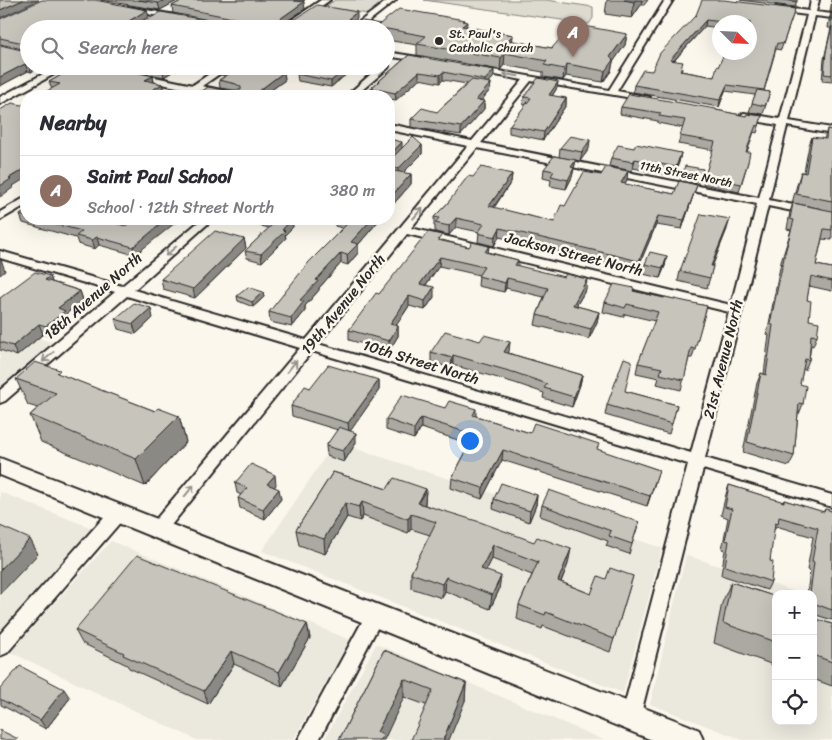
<!DOCTYPE html>
<html lang="en">
<head>
<meta charset="utf-8">
<style>
  body { margin:0; font-family:Sriracha,sans-serif; background:#f2f2f3; color:#2b2b33 }
  .controls { position:absolute; right:15px; bottom:15px; display:grid; overflow:hidden; border-radius:10px; box-shadow:0 5px 20px #0002 }
  .controls button { width:45px; height:45px; display:grid; place-items:center; padding:0; border:0; border-bottom:1px solid #e1e1e2; background:#fff; color:#2b2b33; font:25px sans-serif }
  .compass { position:absolute; left:712px; top:15px; width:45px; height:45px; border-radius:50%; background:#fff; box-shadow:0 5px 20px #0002; rotate:114deg }
  .you { position:absolute; left:469px; top:440px; width:18px; height:18px; margin:-12px; border:4px solid #fff; border-radius:50%; background:#1a73e8; box-shadow:0 0 0 8px #1a73e833 }
  .badge { display:grid; place-items:center; width:32px; height:32px; border-radius:50%; background:#2b2b2b; color:#fff; font-size:16px; font-weight:700 }
  .pin { position:absolute; translate:-50% -41px; filter:drop-shadow(0 1px 2px #0008) }
  .pin::after { content:''; position:absolute; top:26px; width:18px; height:15px; background:inherit; clip-path:polygon(0 0,100% 0,50% 100%) }
  .list { margin:0; padding:0; list-style:none }
  h2 { display:flex; justify-content:space-between; align-items:center; height:65px; margin:0; padding:0 20px; font-size:21px }
  h2 small { font-size:16px; font-weight:400; color:#7c7c81 }
  .list li { display:grid; grid-template-columns:32px 1fr auto; gap:15px; align-items:center; box-sizing:border-box; height:70px; padding:0 20px; border-top:1px solid #e1e1e2 }
  .list b { display:block; font-size:19px; white-space:nowrap }
  .list p { margin:0; font-size:16px; white-space:nowrap; color:#7c7c81 }
  .list em { font-size:16px; font-style:normal; color:#7c7c81 }
  .icon { flex:none; width:28px; height:28px; fill:none; stroke:currentColor; stroke-width:2; stroke-linecap:round; stroke-linejoin:round }
  .map { position:relative; flex:none; width:832px; height:740px; overflow:hidden }
  .search { position:absolute; background:#fff; box-shadow:0 5px 20px #0002; left:20px; top:20px; width:375px; height:55px; display:flex; align-items:center; gap:12px; box-sizing:border-box; padding:0 18px; border-radius:28px; color:#7c7c81; font-size:19px }
  .panel { position:absolute; background:#fff; box-shadow:0 5px 20px #0002; left:20px; top:90px; width:375px; height:135px; border-radius:20px }
  .map>svg:first-child { display:block }
</style>
</head>
<body>
<div class="map">
<svg width="832" height="740" viewBox="0 0 832 740">
  <rect width="100%" height="100%" fill="#fbf7ec"/>
  <filter id="ink" filterUnits="userSpaceOnUse"><feTurbulence type="fractalNoise" baseFrequency=".02" numOctaves="2"/><feDisplacementMap in="SourceGraphic" scale="10" xChannelSelector="R" yChannelSelector="G"/><feConvolveMatrix kernelMatrix="1 2 1 2 8 2 1 2 1" color-interpolation-filters="sRGB"/></filter>
  <g filter="url(#ink)">
    <path fill="#ebe8de" d="M0,326L54,343L0,389Z
      M335,442L662,548L623,693L262,551Z
      M0,492L92,528L0,631Z
      M111,541L350,640L293,740H197L10,652Z
      M686,555L801,594H776V721H813V598L832,604V740H743L650,704Z
      M376,644L604,740H324Z"/>
    <path fill="#dddad0" stroke="#84827e" d="M335,0H387L368,14L325,7Z
      M424,0H546L593,7V18L589,24Z"/>
    <g fill="none" stroke-linecap="round" stroke-linejoin="round">
      <defs>
        <path id="minor" d="M321,0H330L288,29H279Z
          M388,0H396L359,29H350Z
          M665,0H673L617,91L650,97V101L531,81L481,143L759,198L778,125L744,119L739,116L744,113L780,119L807,15L776,11L772,9L776,7L809,11L811,0H819L816,12L832,14V18L815,16L789,121L832,128V134L787,126L769,200L832,213V219L768,206L705,458L832,495V507L703,469L638,725L631,728L624,725L621,718L688,464L312,351L164,534L158,536L152,534L150,529L152,524L300,348L127,296L5,401L0,403V390L115,292L0,258V251L122,286L202,219H213L134,290L306,340L468,146L389,130V124L472,141L523,80L473,71V67H476L609,90ZM477,148L757,204L731,305L411,228ZM407,234L729,312L691,453L318,344Z
          M128,7L176,15L180,17L176,19L131,11L127,9Z
          M386,52L425,58L429,60L425,62L386,56Z
          M386,64L389,66L388,68L355,96H346L380,66H386Z
          M58,66H69L0,104V97Z
          M221,66H231L202,86L240,94L241,96H225L196,90L188,96H178L187,89L136,79L132,76L136,73L193,85Z
          M26,197V205L0,220V212Z
          M118,507L124,508L126,513L124,518L7,653L0,656V634L112,508Z
          M375,607L381,609L384,615L319,740H298L369,609Z"/>
        <path id="secondary" d="M0,458L688,725L699,730L703,740H652L0,475Z"/>
      </defs>
      <use href="#minor" stroke="#2b2b2b" stroke-width="4"/>
      <use href="#secondary" stroke="#2b2b2b" stroke-width="4"/>
      <use href="#minor" fill="#fbf7ec" fill-rule="evenodd"/>
      <use href="#secondary" fill="#fbf7ec" fill-rule="evenodd"/>
    </g>
    <path fill="#aba9a2" stroke="#2b2b2b" fill-rule="evenodd" d="M100,0H179L160,10Z
      M183,0H305L302,2L305,9L283,24L357,19L351,24H380L465,22L467,27L513,35L512,41L552,48L627,34L625,45L613,62L611,71L603,82L566,76L563,80L543,77V72L504,65L500,70L417,55V45L386,40V29H29V66H42L31,72L28,71L0,86L27,50L0,44V19L149,17L136,24H229L173,13L172,6Z
      M607,0H648L644,5H641L632,18L605,14Z
      M740,0H797L795,7Z
      M832,0V12H830Z
      M795,9L781,50L776,49L764,91L770,92L763,114L749,112L755,95L725,91L719,107L633,92L634,85L652,71L696,15ZM720,22H750L718,67L714,77L681,71L682,68L674,61L705,26L720,28Z
      M831,13H832V82L822,81L824,59L831,28H828L829,20Z
      M409,55L494,77L488,83H491L490,90L481,101H484V109L461,135L411,127V119L437,112L467,84L443,80L440,83L419,79L396,100L389,99V96H371V88Z
      M77,66H217L208,72L180,67L164,77L120,69L153,76L154,82L162,84L164,92L156,96H38L52,89L49,82Z
      M222,66H271L267,69L284,72L285,80L263,96H195L224,90H232L220,88L219,80L225,76L221,75L220,68Z
      M348,73L331,87L298,81L297,74Z
      M557,88L552,96L566,98V105L543,140L509,133V126L526,105L523,104L524,97Z
      M621,107L716,110L746,116H762L757,133L754,132L747,152L748,162L739,192L703,184L713,150L678,144L683,128L658,123V121L620,114Z
      M827,129L832,130V240L822,239L816,265L832,268V291L809,286L807,300L809,320L817,336L813,346L811,345L809,360L805,370L803,369L800,384L803,404L799,414L798,413L794,456L789,466L743,452L757,383L761,373L764,374L769,335L767,334L781,262L791,230L787,229L790,212L793,203L822,209L792,203L798,181L801,172H804L809,145L812,137L824,139Z
      M389,139L402,148L422,145V154L403,173L411,174V184L389,209Z
      M560,148L589,149L580,161L559,157Z
      M634,148L681,153L679,162L674,176L633,168L632,171L609,166L611,158Z
      M576,160L572,177L566,189L550,186L551,180L543,178L544,169Z
      M703,169L698,184L680,181L681,176Z
      M512,174L511,182L494,208L554,222L565,206L627,180L624,184L674,194L694,193L682,229L656,225L637,270L499,237L494,246L478,242L479,232L456,227L449,235L435,232V226H434V217L473,177Z
      M26,211V219H100L126,226L134,219L135,255L99,245L95,249L78,244L76,238L23,223L20,215Z
      M240,219H291L293,227L285,235L286,238L262,262L247,258L245,251L269,228L241,221Z
      M335,219H380L358,245V253L348,265L341,263L319,288V290L305,306V311L292,327L270,322L269,312L342,228L335,226Z
      M727,229L712,266H713L707,288L678,281L680,271Z
      M244,239L246,248L195,298L163,289L161,279Z
      M442,240L518,260V266L586,289L576,306L599,312L597,322L589,339L535,325L537,315L544,297L506,288L504,292L478,286L479,275L439,266L426,285L434,297L425,310L409,306L396,326H398V336L389,351L349,340V330L379,294Z
      M667,256L665,266L660,278L643,274L645,264Z
      M50,276L52,282L80,291L83,300L66,314L68,320L50,336L43,334L17,356L0,350V298Z
      M633,291L664,298L707,306L692,358H689L681,390L657,384L659,378L636,373L638,363L655,321L625,314L623,317L603,312L605,302Z
      M263,292L264,297L253,307L238,301L237,296Z
      M153,318L136,334L118,329L115,319Z
      M431,352H509L508,353L582,375L580,385L572,407L543,398L544,393L515,383L453,365L451,368L431,362Z
      M61,375L155,411L179,416L186,442L145,486L41,442L30,415L38,408L28,405L16,379Z
      M379,380V390L350,431L356,443L344,462L327,456L326,446L338,430L292,416L291,406L310,388Z
      M625,391L677,405L669,434L605,415L607,405Z
      M445,408L476,409V416L530,433L598,450L659,470L647,506L502,460L482,499L451,488L452,478L470,444L421,428L414,439L386,430V419Z
      M333,472L387,489H426L425,503V505L568,564L561,582L591,594L606,579L633,576L610,652L543,626L542,629L517,619L519,605L532,575L492,559L486,570L499,590L490,609L445,591L442,598L411,588V573L430,535L411,529L408,533L363,516L360,521L347,517L325,554L299,545L296,530Z
      M235,483L276,485L274,487L281,499L265,519L240,508L238,498L241,495L237,493Z
      M729,485L783,502L784,500L823,512L825,509L832,511V620L813,614V594H807L810,571L807,570L813,537L776,526L773,532L770,561L771,582L767,590L721,575L725,550L722,549L728,518L721,515L726,494Z
      M537,495L536,505L529,522L493,509L494,499Z
      M542,505L639,522L629,554L606,546L608,541L540,516Z
      M731,582L776,597V666L714,643L722,603Z
      M813,618L832,624V686L813,679Z
      M307,624L310,638L282,686L234,664L208,704L129,668L127,665L82,643L75,630Z
      M384,650L466,683L465,701L426,705L404,697L383,739L339,740Z
      M0,689L70,698L46,729L1,705Z"/>
    <path fill="#8b8984" stroke="#2b2b2b" d="M23,0H39L0,18V10Z
      M165,0H179L160,10L158,3Z
      M295,0H305L294,7V1Z
      M636,0H642L641,5L632,18L634,2Z
      M304,2L305,9L278,27L277,21Z
      M147,10L149,17L130,27L129,21Z
      M357,12V19L351,24L348,29V19Z
      M465,20V24L467,22L466,33L462,37L463,21Z
      M706,20L705,26L669,66L670,60Z
      M627,34L625,45L613,62L611,71L603,82L605,71L610,57Z
      M513,35L512,46L508,40Z
      M505,53L504,65L500,70L501,58Z
      M25,64L28,71L0,86V77Z
      M567,64L566,76L563,80L564,69Z
      M29,66H42L31,72Z
      M169,66H179L180,67L164,77L163,70Z
      M207,66H217L208,72Z
      M260,66H271L259,75L258,68Z
      M348,67V73L331,87V81Z
      M494,70V77L485,87V80Z
      M284,72L285,80L263,96H252Z
      M419,72V79L396,100L395,93Z
      M443,72V80L440,83V75Z
      M153,76L154,84L145,80Z
      M558,82L557,88L548,102L549,95Z
      M491,83L490,90L476,107V100Z
      M162,84L164,92L156,96H143Z
      M727,85L725,91L719,107L720,100Z
      M566,98V105L543,140L544,132Z
      M484,101V109L461,135V127Z
      M590,140L589,149L580,161L582,152Z
      M402,142V151L389,164V156Z
      M422,145V154L398,178V169Z
      M681,153L679,162L674,176L676,167Z
      M635,159L633,168L632,171L633,162Z
      M576,160L572,177L566,189L571,167Z
      M26,168V178L13,186L14,187L0,197V186L9,178Z
      M628,171L627,180L620,192L621,183Z
      M411,174V184L389,209V199Z
      M512,174L511,182L488,215L489,206Z
      M697,185L694,193L682,229L684,220Z
      M658,216L656,225L637,270L639,261Z
      M456,218V227L449,235V226Z
      M167,219H180L135,255L133,247Z
      M274,219H285L274,229L273,220Z
      M292,219L293,227L285,235L286,238L262,262L261,254Z
      M372,219H380L358,245V253L348,265L347,255L351,242Z
      M730,219L727,229L709,275L711,266Z
      M500,228L499,237L494,246L495,237Z
      M97,237L99,245L95,249L92,240Z
      M244,239L246,248L195,298L193,289Z
      M489,246L488,256L485,252Z
      M341,253V263L319,288V290L305,306V311L292,327L291,318L300,300L316,280Z
      M667,256L665,266L660,278L663,268Z
      M440,257L439,266L420,293V284Z
      M0,259H1L5,271L0,275Z
      M50,276L53,285L45,280Z
      M507,278L506,288L504,292L505,283Z
      M587,279L586,289L571,315L573,305Z
      M434,287V297L425,310V301Z
      M80,291L83,300L66,314L68,320L50,336L46,326L58,308Z
      M263,292L264,297L253,307L252,302Z
      M409,296V306L390,334V324Z
      M151,308L153,318L136,334L133,324Z
      M599,312L597,322L589,339L591,329Z
      M39,324L43,334L17,356L13,346Z
      M398,326V336L389,351V341Z
      M510,342L509,352L503,362L504,352Z
      M453,355V365L451,368L452,358Z
      M582,375L580,385L572,407L574,397Z
      M379,380V390L349,433L348,423Z
      M179,416L186,442L145,486L136,459Z
      M421,418V428L414,439V429Z
      M356,433V443L344,462L343,451Z
      M503,450L502,460L482,499L483,488Z
      M659,470L656,480L647,506L650,496Z
      M275,475L276,485L269,494L267,484Z
      M279,489L281,499L265,519L263,509Z
      M426,489L425,503L418,517V503Z
      M537,495L536,505L529,522L530,511Z
      M362,502L363,516L360,521L359,507Z
      M345,503L347,517L325,554L324,539Z
      M411,514V529L408,533V519Z
      M30,539L38,554L0,594V570Z
      M493,545L492,559L480,583L481,569Z
      M571,549L568,564L555,596L558,581Z
      M501,576L499,590L490,609L492,595Z
      M446,577L445,591L442,598V584Z
      M307,624L310,638L282,686L279,672Z
      M231,651L234,664L208,704L204,691Z
      M404,679V697L384,740H378L377,732Z
      M466,683L465,701L449,740H443Z
      M64,689L70,698L46,729L40,720Z"/>
    <path fill="#c7c4bc" stroke="#2b2b2b" fill-rule="evenodd" d="M0,0H23L0,10Z
      M42,0H95L147,10L129,21V24H140L161,12L228,24H246L248,21L172,6L183,0H295L294,1L304,2L277,21L278,24H288L317,5L357,12L348,19H350L348,22L350,24H359L363,21L380,24L376,27V29H321L315,28L313,29H101L100,27L97,29H29V65L25,64L0,77V45L26,51L29,49L28,44L0,38V19Z
      M138,0H165L158,3Z
      M624,0H636L634,2Z
      M702,0H724L795,9L783,44L777,43L764,90L727,85L720,100L634,85L643,70L652,71L660,53L696,15ZM706,20L722,22H750V52H725L718,67L717,66L714,77L680,71L683,62L670,60Z
      M784,0H797V2Z
      M399,9L465,20L463,21L467,22L462,26L513,35L508,40L552,48L573,24L627,34L610,57L613,60L605,71L567,64L564,69L544,65L547,61L505,53L501,58L417,44L426,36L376,27Z
      M831,13H832V21H830Z
      M832,26V75L824,74L826,52Z
      M409,55L494,70L485,80L443,72L440,75L419,72L395,93L371,88Z
      M77,66H109L153,76L145,80L162,84L143,96H38L60,84L49,82Z
      M144,66H169L163,70Z
      M222,66H260L258,68L284,72L252,96H195L208,87L224,90H241V87L236,84L219,80L234,71L220,68Z
      M307,66H346L348,67L331,81L297,74Z
      M538,78L558,82L549,95L566,98L544,132L509,126L531,98L524,97Z
      M472,80L491,83L476,100L484,101L461,127L411,119L422,108L437,112Z
      M757,90L770,92L765,106L752,103Z
      M629,94L716,109V110L746,116L747,114L762,116L759,126L756,125L746,152H750L748,162L741,184L705,176L715,142L680,136L685,120L659,116L661,113L621,107Z
      M12,103L22,105L26,103V168L9,178L11,179L0,186V110Z
      M827,129L832,130V201L796,194L801,172L806,173L812,137L826,139Z
      M570,136L590,140L582,152L560,148Z
      M413,137L422,145L398,169L389,167V161Z
      M389,139L402,142L389,156Z
      M636,144L681,153L676,167L635,159L633,162L611,158L618,145L634,148Z
      M554,156L576,160L571,167L574,168L568,180L551,176L554,171L544,169Z
      M685,166L703,169L699,179L681,176Z
      M481,167L512,174L489,206L554,222L561,205L565,206L584,172L601,175L606,167L628,171L621,183L674,194L679,181L697,185L684,220L658,216L639,261L500,228L495,237L478,233L484,224L456,218L449,226L435,223L439,218L434,217L447,204L468,176L473,177Z
      M389,170L411,174L389,199Z
      M793,203L832,211V230L824,229L816,265L832,268V281L811,276L807,300L811,301L809,320L819,322L817,336L811,335L809,360L805,359L800,384L806,386L803,404L799,403L794,456L747,442L761,373L766,375L773,325L770,324L785,253L794,220L790,219Z
      M26,211V217L20,215Z
      M701,214L730,219L711,266H713L710,278L680,271Z
      M34,219H100L126,226L134,219H167L133,247L97,237L92,240L76,236L82,231Z
      M278,219H292L282,230L285,231L261,254L245,251Z
      M341,219H372L351,242L358,244L347,255L341,253L316,280L318,281L300,300L304,301L291,318L269,312L309,262L350,221Z
      M215,231L244,239L193,289L161,279Z
      M428,232L442,235L438,240L469,247L472,242L489,246L485,252L518,260L515,265L564,277L566,274L587,279L573,305L599,312L591,329L537,315L548,288L507,278L505,283L478,276L484,267L440,257L420,284L434,287L425,301L409,296L390,324L398,326L389,341L349,330L376,293L379,294Z
      M650,252L667,256L663,268L645,264Z
      M35,272L50,276L45,280L80,291L58,308L65,311L46,326L39,324L13,346L0,342V298Z
      M614,284L634,288L633,291L664,298L665,297L707,306L695,349L691,348L684,380L660,374L662,368L638,363L658,312L627,304L625,308L605,302Z
      M248,287L263,292L252,302L237,296Z
      M134,303L151,308L133,324L115,319Z
      M445,331L480,341L484,335L510,342L504,352L582,375L574,397L544,388L547,384L516,373L453,355L452,358L431,352Z
      M624,358L632,361L625,391L677,405L672,424L607,405Z
      M35,362L60,370L57,373L155,411L158,408L179,416L136,459L30,415L56,393L16,379Z
      M328,365L379,380L348,423L291,406L305,386L310,388Z
      M402,395L445,408L449,401L476,409L473,415L530,433L534,423L599,444L597,449L659,470L650,496L503,450L483,488L452,478L475,435L421,418L414,429L386,419Z
      M339,427L356,433L343,451L326,446Z
      M251,464L275,475L267,484L279,489L263,509L238,498L247,488L235,483Z
      M333,472L387,489L394,478L426,489L418,503L480,522L534,542L537,537L571,549L558,581L591,594L598,576L606,579L610,568L633,576L614,639L546,612L545,615L519,605L538,562L493,545L481,569L501,576L492,595L446,577L442,584L411,573L436,522L411,514L408,519L362,502L359,507L345,503L324,539L296,530Z
      M501,483L537,495L530,511L494,499Z
      M729,485L784,502V500L824,512L825,509L832,511V610L813,603V594H810L814,562L812,561L818,528L779,517L778,524L775,523L770,561L773,562L771,582L725,566L729,541L725,540L732,509L725,507Z
      M549,490L639,522L632,544L609,536L611,531L542,505Z
      M0,526L30,539L0,570Z
      M137,555L307,624L279,672L231,651L204,691L123,655L124,653L75,630Z
      M731,582L776,597V642L723,623Z
      M813,618L832,624V662L813,655Z
      M384,650L466,683L443,740H411L433,690L404,679L377,732L383,735L381,740H339Z
      M20,666L64,689L40,720L0,699V689Z
      M0,730L18,739L17,740H0Z"/>
    <defs><path id="oneway-shaft" d="M-6 0H5M1.5-3L5.5 0L1.5 3" fill="none" stroke-width="1.6" stroke-linecap="round" stroke-linejoin="round" transform="scale(1.25)"/></defs>
    <g stroke="#93918c">
      <use href="#oneway-shaft" transform="translate(511 75) rotate(-170)"/>
      <use href="#oneway-shaft" transform="translate(418 213) rotate(-50)"/>
      <use href="#oneway-shaft" transform="translate(171 251) rotate(139)"/>
      <use href="#oneway-shaft" transform="translate(48 357) rotate(139)"/>
      <use href="#oneway-shaft" transform="translate(292 366) rotate(-51)"/>
      <use href="#oneway-shaft" transform="translate(189 491) rotate(-51)"/>
    </g>
  </g>
  <circle fill="#2b2b2b" stroke="#fbf7ec" stroke-width="2" cx="439" cy="41" r="5"/>
  <g text-anchor="middle" dominant-baseline="central" stroke-width="5" stroke-linejoin="round" paint-order="stroke">
    <g font-size="12" fill="#2b2b2b" stroke="#fbf7ec" text-anchor="start">
      <text x="449" y="34">St. Paul's<tspan x="449" dy="14">Catholic Church</tspan></text>
    </g>
    <g font-size="12" fill="#2b2b2b" stroke="#fbf7ec">
      <text transform="translate(686 174) rotate(11)">11th Street North</text>
    </g>
    <g font-size="15" fill="#2b2b2b" stroke="#fbf7ec">
      <text transform="translate(574 254) rotate(14)">Jackson Street North</text>
      <text transform="translate(93 296) rotate(-41)">18th Avenue North</text>
      <text transform="translate(343 304) rotate(-51)">19th Avenue North</text>
      <text transform="translate(723 359) rotate(-76)">21st Avenue North</text>
      <text transform="translate(421 362) rotate(17)">10th Street North</text>
    </g>
  </g>
</svg>
<div class="controls">
<button>+</button>
<button>−</button>
<button><svg class="icon" aria-label="locate" viewBox="0 0 24 24"><circle cx="12" cy="12" r="6"/><path d="M12 2v4M12 18v4M2 12h4M18 12h4"/></svg></button>
</div>
<svg class="compass" viewBox="-18 -18 36 36"><path d="M0-13l5 13h-10z" fill="#e53935"/><path d="M0 13l5-13h-10z" fill="#7c7c81"/></svg>
<div class="you"></div>
<div class="pin badge" style="left:573px;top:57px;background:#8d6e63">A</div>
<div class="search"><svg class="icon" aria-label="search" viewBox="0 0 24 24"><circle cx="10" cy="10" r="6"/><path d="M15 15l6 6"/></svg>Search here</div>
<section class="panel">
<h2>Nearby<small></small></h2>
<ul class="list">
<li><span class="badge" style="background:#8d6e63">A</span><div><b>Saint Paul School</b><p>School · 12th Street North</p></div><em>380 m</em></li>
</ul>
</section>
</div>
</body>
</html>
